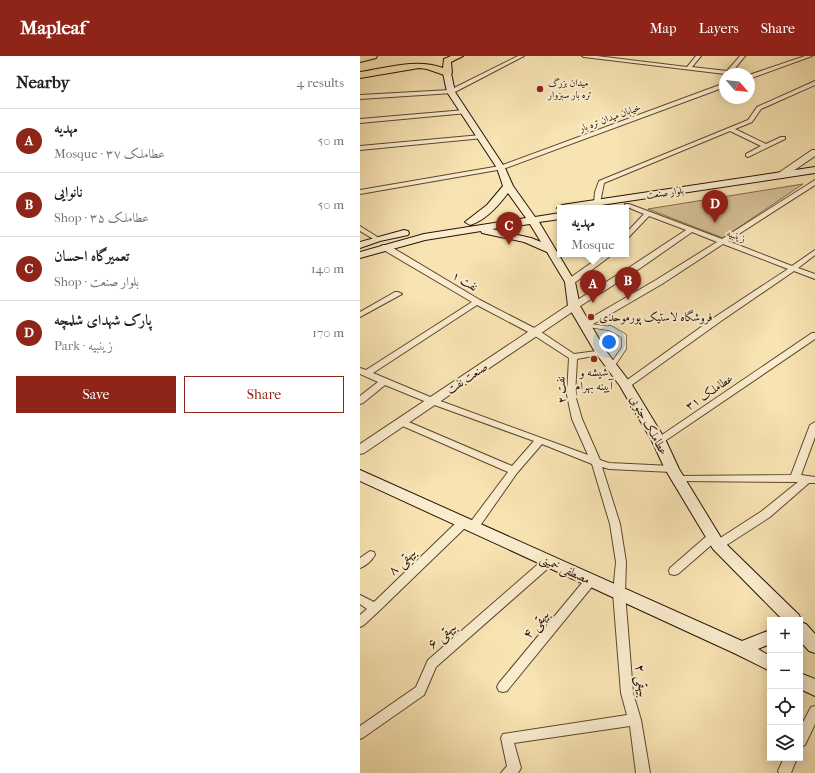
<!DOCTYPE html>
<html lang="en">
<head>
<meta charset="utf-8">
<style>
  body { margin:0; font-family:"IM FELL French Canon",Amiri,serif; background:#f2f2f2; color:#222 }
  .controls { position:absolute; right:12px; bottom:12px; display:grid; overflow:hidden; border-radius:0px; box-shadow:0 2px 10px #0003 }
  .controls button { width:36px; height:36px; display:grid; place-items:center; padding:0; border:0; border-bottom:1px solid #e0e0e0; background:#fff; color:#222; font:20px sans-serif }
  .compass { position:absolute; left:359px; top:12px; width:36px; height:36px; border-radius:50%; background:#fff; box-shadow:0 2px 10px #0003; rotate:118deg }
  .you { position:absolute; left:249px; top:286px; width:14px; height:14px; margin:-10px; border:3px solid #fff; border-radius:50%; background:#1a73e8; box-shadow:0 0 0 6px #1a73e833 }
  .badge { display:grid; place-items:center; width:26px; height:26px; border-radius:50%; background:#8f2418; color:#fff; font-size:13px; font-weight:700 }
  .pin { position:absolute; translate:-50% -33px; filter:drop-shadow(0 1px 2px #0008) }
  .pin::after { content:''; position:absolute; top:21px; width:14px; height:12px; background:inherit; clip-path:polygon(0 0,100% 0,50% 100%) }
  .popup { position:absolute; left:197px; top:149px; width:72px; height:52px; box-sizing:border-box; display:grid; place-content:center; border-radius:0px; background:#fff; filter:drop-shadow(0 1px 3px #0005); font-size:13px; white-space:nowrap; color:#767676 }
  .popup b { font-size:15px; color:#222 }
  .popup::after { content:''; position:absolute; left:50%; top:100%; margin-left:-8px; border:8px solid transparent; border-top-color:#fff }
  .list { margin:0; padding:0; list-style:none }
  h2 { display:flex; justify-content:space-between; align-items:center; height:52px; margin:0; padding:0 16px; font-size:17px }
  h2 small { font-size:13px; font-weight:400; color:#767676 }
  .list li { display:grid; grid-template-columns:26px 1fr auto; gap:12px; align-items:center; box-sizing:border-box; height:64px; padding:0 16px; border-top:1px solid #e0e0e0 }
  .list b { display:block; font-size:15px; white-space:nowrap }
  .list p { margin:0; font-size:13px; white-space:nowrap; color:#767676 }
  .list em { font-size:13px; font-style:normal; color:#767676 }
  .actions { display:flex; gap:8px; padding:12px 16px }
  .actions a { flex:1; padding:9px 0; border:1px solid #8f2418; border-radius:0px; text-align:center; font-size:14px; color:#8f2418 }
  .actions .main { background:#8f2418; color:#fff }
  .icon { flex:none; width:22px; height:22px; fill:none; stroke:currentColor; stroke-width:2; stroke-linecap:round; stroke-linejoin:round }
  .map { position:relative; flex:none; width:455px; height:717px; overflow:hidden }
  header { display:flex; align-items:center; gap:24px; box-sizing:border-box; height:56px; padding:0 20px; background:#8f2418; color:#fff }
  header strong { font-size:19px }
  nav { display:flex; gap:22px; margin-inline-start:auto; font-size:14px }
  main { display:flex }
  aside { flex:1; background:#fff }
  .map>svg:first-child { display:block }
</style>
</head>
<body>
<header>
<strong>Mapleaf</strong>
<nav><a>Map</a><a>Layers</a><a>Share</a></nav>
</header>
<main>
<aside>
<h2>Nearby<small>4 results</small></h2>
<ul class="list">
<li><span class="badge">A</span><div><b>مهدیه</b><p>Mosque · عطاملک ۳۷</p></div><em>50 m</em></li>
<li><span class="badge">B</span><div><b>نانوایی</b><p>Shop · عطاملک ۳۵</p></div><em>50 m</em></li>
<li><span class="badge">C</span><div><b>تعمیرگاه احسان</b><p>Shop · بلوار صنعت</p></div><em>140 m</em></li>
<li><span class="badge">D</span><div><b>پارک شهدای شلمچه</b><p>Park · زینبیه</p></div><em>170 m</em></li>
</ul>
<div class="actions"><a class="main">Save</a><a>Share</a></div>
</aside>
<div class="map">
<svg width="455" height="717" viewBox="0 0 455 717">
  <rect width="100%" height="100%" fill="#f8e3b3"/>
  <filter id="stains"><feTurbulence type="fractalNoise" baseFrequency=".005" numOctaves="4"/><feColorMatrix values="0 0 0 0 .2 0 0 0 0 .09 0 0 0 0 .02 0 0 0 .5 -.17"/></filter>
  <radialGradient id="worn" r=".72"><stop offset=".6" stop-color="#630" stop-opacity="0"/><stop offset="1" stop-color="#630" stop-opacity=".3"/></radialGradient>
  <path fill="#d5bf95" stroke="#7f684a" d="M443,128L363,182L288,153Z"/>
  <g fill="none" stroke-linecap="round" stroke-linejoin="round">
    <defs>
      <path id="service-far1" d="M226,269L253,273"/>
      <path id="service" d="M250,272L264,280V292L252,310"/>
      <path id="minor" d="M158,0H164L93,37L0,43V39L90,34Z
        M222,0H237L327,11L336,0H341L332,11L367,15L380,0H385L372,16L380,18H365L224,1Z
        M445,0H452L389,23V19Z
        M455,25V29L401,53L392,66L375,73L406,88L421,81H425V83L388,101L386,100V98L401,90L370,75L244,127L240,147L237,149L234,147L235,136L239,125L388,64L397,51Z
        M365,27V31L143,113L0,138V134L140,110Z
        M105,54L108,56L107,57L0,67V63Z
        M121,79L123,80V82L0,94V90Z
        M455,124V129L368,185L432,210L455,194V199L438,212L455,218V223L434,215L361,265L269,331H263L262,329L263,327L355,261L428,213L363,188L302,228L228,271H222L221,269L222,267L296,224L357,186L332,176L279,213L217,252H211L210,250L211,248L273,209L326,174L289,160L268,182L266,183V177L284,158L265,150V148H269L362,183Z
        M0,170L19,182V184H15L0,175Z
        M22,189H28L120,244L178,274L214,298L244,294L245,296L244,298L217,303L215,339L222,363L240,404L249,407L312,410L315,411L317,413L315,415L312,416L249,413L242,411L260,468L266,506L265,537L273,637L281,664L290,717H276L270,670L154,687L161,712L158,717H141L147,710L141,682L143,678L267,659L261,637L253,537L256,506L250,468L232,408L182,388L157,417L117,474H109L108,471L109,468L148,416L38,368L36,366L38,364H44L152,410L174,385L69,347L25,329L3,347L0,348V340L18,326L0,318V312L6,314L112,246L22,193ZM117,249L172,278L209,302L207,339L212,363L228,399L75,343L13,317Z
        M244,198H253L213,228H207V224Z
        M35,236H38L42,238L0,261V256Z
        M452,277H455V283L302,387H296L294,385L296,383Z
        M455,366V381L441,419L455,421V427H449L410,461L362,492L358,493L354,492L353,489L354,486L402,455L438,426L318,425L315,424L313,422L315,420L431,419L450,369Z
        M104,462L108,463L109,466L108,469L19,555L4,569L0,571V559L7,553L0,548V539L14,546L100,463Z
        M353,477L357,478L358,481L357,484L318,518L314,519L310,518L309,515L310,512L349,478Z
        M10,495L14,496L15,499C12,504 6,510 0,512V502Z
        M189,501L193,502L194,505L193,508L76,611L64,639L4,681L0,683V670L56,631L68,604L185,502Z
        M231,520L235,521L236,524L235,527L147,635L143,636L139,635L137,631L139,627L227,521Z
        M455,650V668L445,689L440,691V672L451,651Z
        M424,702H437L431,717H419L418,715Z"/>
      <path id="tertiary" d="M452,94H455V100L423,122H417L416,120L417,118Z
        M214,247L219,250L218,252L4,397L0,398V388L210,248Z"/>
      <path id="secondary" d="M84,15H90L91,17L95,36L145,112L153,130L175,161L200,157V163L179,166L215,226L220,250L246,295L272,329L306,385L319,413L363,485L439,559L441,564L440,566L446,568L455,578V597L449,595L440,585V564H423L353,493L305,413L292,385L260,330L235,296L208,250L205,226L187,196L164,186L122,177L121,175L65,184L0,202V196L64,178L166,162L148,137C139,149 125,165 110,169L105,166L127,149L143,130L137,112L87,36L83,17ZM170,168L181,186L171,182L132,173Z
        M455,111V117L221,152H200V154L197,152L202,149Z
        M44,174L48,175L49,177L48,179L20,185L0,192V186Z
        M0,414L382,585L410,574V588L398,593L410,600V615L376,598L0,425Z
        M440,617L455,623V640L440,633Z"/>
      <path id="trunk" d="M0,0H17L16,2L0,6Z
        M91,0H103L91,6L92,17L87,20L67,13L59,12L0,22V16C27,12 56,2 83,12L84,3Z"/>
    </defs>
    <use href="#service-far1" stroke="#5d462d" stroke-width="5"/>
    <use href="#service" stroke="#5d462d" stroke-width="6"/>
    <use href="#minor" stroke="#5d462d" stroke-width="2"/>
    <use href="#tertiary" stroke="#5d462d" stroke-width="2"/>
    <use href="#secondary" stroke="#291200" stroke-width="2"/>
    <use href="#trunk" stroke="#291200" stroke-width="2"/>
    <use href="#service-far1" stroke="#faedce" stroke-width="3.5"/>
    <use href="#service" stroke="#faedce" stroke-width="4.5"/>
    <use href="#minor" fill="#faedce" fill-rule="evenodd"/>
    <use href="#tertiary" fill="#faedce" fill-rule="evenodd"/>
    <use href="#secondary" fill="#faedce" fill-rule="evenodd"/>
    <use href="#trunk" fill="#f8e3b3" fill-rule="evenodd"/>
  </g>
  <g fill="#8f2418" stroke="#faedce" stroke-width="1.5">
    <circle cx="180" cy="33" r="4"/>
    <circle cx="231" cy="261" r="4"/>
    <circle cx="234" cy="303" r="4"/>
  </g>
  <g text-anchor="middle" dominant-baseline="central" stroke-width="4" stroke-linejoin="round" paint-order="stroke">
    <g font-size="10" fill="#291200" stroke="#faedce" text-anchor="start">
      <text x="188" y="27">میدان بزرگ<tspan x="188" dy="12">تره بار سبزوار</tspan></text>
    </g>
    <g font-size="10" fill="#291200" stroke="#faedce">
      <text transform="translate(250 62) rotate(-20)">خیابان میدان تره بار</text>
      <text transform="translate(305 137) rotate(-8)">بلوار صنعت</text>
      <text transform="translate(376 180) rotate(20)">زینبیه</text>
    </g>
    <g font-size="12" fill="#291200" stroke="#faedce">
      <text transform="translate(105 225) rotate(31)">نفت ۱</text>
      <text transform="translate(107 322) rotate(-34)">صنعت نفت</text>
      <text transform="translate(201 334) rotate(-93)">نفت ۲</text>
      <text transform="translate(349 336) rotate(-34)">عطاملک ۳۱</text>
      <text transform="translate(289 369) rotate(61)">عطاملک جنوبی</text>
      <text transform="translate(205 513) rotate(25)">مصطفی خمینی</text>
    </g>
    <g font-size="12" fill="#291200" stroke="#faedce" text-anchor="start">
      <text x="239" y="261">فروشگاه لاستیک پورموحدی</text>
      <text x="234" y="316" text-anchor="middle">شیشه و<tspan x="234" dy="14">آیینه بهرام</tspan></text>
    </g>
    <g font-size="14" fill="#291200" stroke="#faedce">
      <text transform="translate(42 505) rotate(-44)">بیهقی ۸</text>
      <text transform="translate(176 568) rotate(-50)">بیهقی ۴</text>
      <text transform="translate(82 579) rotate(-41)">بیهقی ۶</text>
      <text transform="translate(282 625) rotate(82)">بیهقی ۲</text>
    </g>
  </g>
  <rect width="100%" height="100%" filter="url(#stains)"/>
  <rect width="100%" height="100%" fill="url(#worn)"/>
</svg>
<div class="controls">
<button>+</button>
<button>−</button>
<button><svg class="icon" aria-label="locate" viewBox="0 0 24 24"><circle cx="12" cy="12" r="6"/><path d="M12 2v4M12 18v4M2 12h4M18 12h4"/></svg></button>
<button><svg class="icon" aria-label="layers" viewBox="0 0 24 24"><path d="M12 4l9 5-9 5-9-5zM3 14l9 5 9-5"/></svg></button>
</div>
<svg class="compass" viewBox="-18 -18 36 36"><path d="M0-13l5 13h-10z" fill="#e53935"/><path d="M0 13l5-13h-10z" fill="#767676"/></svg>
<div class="you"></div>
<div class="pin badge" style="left:233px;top:247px">A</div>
<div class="popup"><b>مهدیه</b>Mosque</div>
<div class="pin badge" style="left:268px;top:244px">B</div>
<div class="pin badge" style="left:149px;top:189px">C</div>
<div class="pin badge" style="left:355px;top:167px">D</div>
</div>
</main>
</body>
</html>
